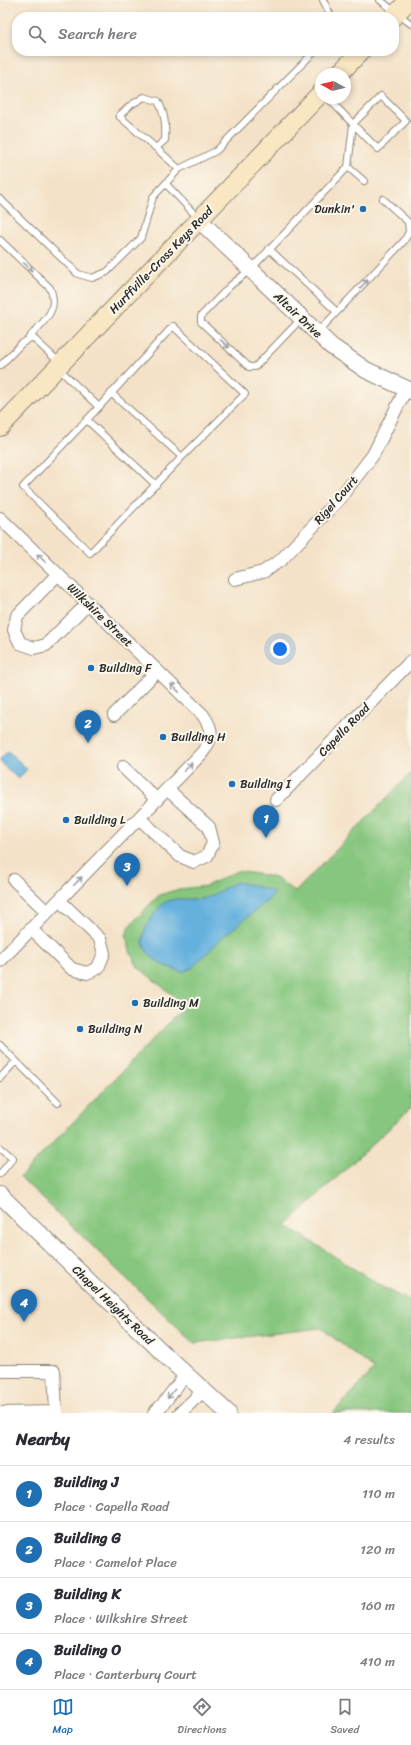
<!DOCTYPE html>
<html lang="en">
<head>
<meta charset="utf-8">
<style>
  body { margin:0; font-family:Sriracha,sans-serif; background:#f7f7f7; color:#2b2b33 }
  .compass { position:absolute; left:315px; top:68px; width:36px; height:36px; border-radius:50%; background:#fff; box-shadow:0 2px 6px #0003; rotate:278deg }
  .you { position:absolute; left:280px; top:649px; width:14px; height:14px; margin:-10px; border:3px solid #fff; border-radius:50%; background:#1a73e8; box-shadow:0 0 0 6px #1a73e833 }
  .badge { display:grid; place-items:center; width:26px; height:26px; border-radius:50%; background:#1f6fb2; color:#fff; font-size:13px; font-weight:700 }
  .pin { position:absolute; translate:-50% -33px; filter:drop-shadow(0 1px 2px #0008) }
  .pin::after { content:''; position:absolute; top:21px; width:14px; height:12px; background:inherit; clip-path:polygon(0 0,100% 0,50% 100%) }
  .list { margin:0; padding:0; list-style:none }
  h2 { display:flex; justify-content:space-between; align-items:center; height:52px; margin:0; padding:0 16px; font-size:17px }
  h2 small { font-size:13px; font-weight:400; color:#7c7c81 }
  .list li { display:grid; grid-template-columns:26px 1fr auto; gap:12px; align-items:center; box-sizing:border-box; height:56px; padding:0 16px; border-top:1px solid #e1e1e2 }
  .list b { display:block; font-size:15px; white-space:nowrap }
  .list p { margin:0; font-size:13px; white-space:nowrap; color:#7c7c81 }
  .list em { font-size:13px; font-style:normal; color:#7c7c81 }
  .icon { flex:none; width:22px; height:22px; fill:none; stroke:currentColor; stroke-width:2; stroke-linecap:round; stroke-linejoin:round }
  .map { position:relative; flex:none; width:411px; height:1413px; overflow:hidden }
  .search { position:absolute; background:#fff; box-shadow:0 2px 6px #0003; left:12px; right:12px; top:12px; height:44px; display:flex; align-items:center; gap:10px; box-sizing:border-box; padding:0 14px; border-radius:16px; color:#7c7c81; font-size:15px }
  .sheet { height:276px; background:#fff }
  nav { display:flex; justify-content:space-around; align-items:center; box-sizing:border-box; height:56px; border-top:1px solid #e1e1e2; background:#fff; font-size:11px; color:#7c7c81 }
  nav a { display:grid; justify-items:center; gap:2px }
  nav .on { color:#1f6fb2 }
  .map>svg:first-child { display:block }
</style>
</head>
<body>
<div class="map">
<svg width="411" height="1413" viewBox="0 0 411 1413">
  <rect width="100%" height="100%" fill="#fbf7ec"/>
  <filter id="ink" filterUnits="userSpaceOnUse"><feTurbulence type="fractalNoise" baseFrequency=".025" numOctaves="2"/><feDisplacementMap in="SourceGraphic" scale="8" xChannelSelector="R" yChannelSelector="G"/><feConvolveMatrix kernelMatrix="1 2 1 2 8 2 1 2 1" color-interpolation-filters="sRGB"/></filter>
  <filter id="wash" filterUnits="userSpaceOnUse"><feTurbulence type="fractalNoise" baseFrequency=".012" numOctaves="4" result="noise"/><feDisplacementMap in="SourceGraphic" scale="16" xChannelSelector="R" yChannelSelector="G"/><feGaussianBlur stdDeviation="0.9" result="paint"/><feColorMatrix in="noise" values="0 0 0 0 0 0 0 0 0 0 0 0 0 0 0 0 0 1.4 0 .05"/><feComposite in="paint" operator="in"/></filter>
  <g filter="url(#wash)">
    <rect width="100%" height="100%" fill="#f4e2c8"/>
    <path fill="#86c67e" stroke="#587854" d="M411,773V1108L286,1225L382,1287L411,1301V1413H333L374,1369L321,1328L194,1343L20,1177L184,1007L171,994L138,967L131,954L126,936L129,926L159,895L179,889L206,886L237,871L264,875L276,878L295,892Z"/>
    <path fill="#65b1de" stroke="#486e84" d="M8,751L27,769L18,779L0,762V759Z
      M238,882L270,890L274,893L270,898L260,907L226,934L192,968L182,972C155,963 130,949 151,919C155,912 161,904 168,901C180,896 193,902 205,898C217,895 226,885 238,882Z"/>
  </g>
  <g filter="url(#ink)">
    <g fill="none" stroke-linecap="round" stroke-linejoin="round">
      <defs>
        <path id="service" d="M323,0L330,14V17
          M380,0L411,24
          M381,96L406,121L378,149L353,124Z
          M144,97L158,101C165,114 166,125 165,140L156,148L119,116L131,105Z
          M156,148L179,169
          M348,167L364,181
          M166,184L199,219
          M0,199L78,274L92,278L107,272L141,238L153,197L179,169L216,151L315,51
          M0,240L50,288C60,311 43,321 29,338
          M269,249L337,312
          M301,319L255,367H249L201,322V316L231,285L250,270L348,167L353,124L328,98
          M318,332L404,241L409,232L408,222L383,199
          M0,366L21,344L32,337L60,363
          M59,369L99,407L23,487L90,553L182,457L245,394L173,326L99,407
          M111,393L182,457
          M87,420L156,485
          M0,1045L58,1103
          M0,1078L16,1061
          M0,1147L13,1158L0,1174"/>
        <path id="minor" d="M0,518L203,715C214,731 213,738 202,753L0,961
          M58,574L17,616L14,630L20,643L34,648L46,645L88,603
          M235,579L263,572L281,560L339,499L373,455L406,389
          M114,715L157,671
          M123,767L157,800
          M276,800L411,661
          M139,818L180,856L194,862L207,856L213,843L209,827L167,789
          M14,880L47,912
          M31,929L72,969L87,973L98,968L104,953L100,939L59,900
          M0,1371H54L56,1412L0,1413
          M154,1413L163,1404L186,1374
          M180,1413L203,1391"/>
        <path id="tertiary" d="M199,220L331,346L366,370L411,391
          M0,1195L167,1357L228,1413"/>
        <path id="secondary" d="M393,17L409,0
          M339,74L361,51
          M0,427L321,93"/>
      </defs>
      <use href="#service" stroke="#90867a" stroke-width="8"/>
      <use href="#minor" stroke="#90867a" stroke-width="14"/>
      <use href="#tertiary" stroke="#90867a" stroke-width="18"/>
      <use href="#secondary" stroke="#90867a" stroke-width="20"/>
      <use href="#service" stroke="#fff" stroke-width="6"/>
      <use href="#minor" stroke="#fff" stroke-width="12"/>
      <use href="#tertiary" stroke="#fff" stroke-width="16"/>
      <use href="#secondary" stroke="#f9e7c3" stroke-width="18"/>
    </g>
    <defs><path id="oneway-shaft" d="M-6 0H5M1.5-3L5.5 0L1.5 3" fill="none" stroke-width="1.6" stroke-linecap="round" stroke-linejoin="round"/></defs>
    <g stroke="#a0a0a0">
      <use href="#oneway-shaft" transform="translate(28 267) rotate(43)"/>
      <use href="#oneway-shaft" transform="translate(364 284) rotate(-46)"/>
      <use href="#oneway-shaft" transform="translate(225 344) rotate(43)"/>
      <use href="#oneway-shaft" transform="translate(41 558) rotate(-136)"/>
      <use href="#oneway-shaft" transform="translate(175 688) rotate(-136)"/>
      <use href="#oneway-shaft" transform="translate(188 767) rotate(-46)"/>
      <use href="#oneway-shaft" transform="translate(78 881) rotate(-46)"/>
      <use href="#oneway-shaft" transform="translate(171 1394) rotate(129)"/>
    </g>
  </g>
  <g fill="#1f6fb2" stroke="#fbf7ec" stroke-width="1.5">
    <circle cx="363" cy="209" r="4"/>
    <circle cx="91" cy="668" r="4"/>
    <circle cx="163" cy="737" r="4"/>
    <circle cx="232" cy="784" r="4"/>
    <circle cx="66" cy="820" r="4"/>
    <circle cx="135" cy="1003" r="4"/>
    <circle cx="80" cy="1029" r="4"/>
  </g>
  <g text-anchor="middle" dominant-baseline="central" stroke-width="4" stroke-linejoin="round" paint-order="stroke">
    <g font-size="12" fill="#2b2b2b" stroke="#fbf7ec" text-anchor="start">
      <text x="355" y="209" text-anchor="end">Dunkin'</text>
      <text x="99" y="668">Building F</text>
      <text x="171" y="737">Building H</text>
      <text x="240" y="784">Building I</text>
      <text x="74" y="820">Building L</text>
      <text x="143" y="1003">Building M</text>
      <text x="88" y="1029">Building N</text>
    </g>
    <g font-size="12" fill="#2b2b2b" stroke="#fbf7ec">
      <text transform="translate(161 260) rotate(-46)">Hurffville-Cross Keys Road</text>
      <text transform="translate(298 315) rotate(43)">Altair Drive</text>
      <text transform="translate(336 500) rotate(-49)">Rigel Court</text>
      <text transform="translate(100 615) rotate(44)">Wilkshire Street</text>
      <text transform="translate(344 730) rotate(-46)">Capella Road</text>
      <text transform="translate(113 1305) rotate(44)">Chapel Heights Road</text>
    </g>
  </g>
</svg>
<svg class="compass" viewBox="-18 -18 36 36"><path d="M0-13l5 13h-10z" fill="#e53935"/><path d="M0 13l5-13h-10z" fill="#7c7c81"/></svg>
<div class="you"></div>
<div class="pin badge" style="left:266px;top:838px">1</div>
<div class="pin badge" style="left:88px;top:743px">2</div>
<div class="pin badge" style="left:127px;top:886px">3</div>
<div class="pin badge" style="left:24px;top:1322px">4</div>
<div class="search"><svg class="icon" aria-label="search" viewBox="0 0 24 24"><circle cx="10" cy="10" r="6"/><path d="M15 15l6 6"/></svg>Search here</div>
</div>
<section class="sheet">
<h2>Nearby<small>4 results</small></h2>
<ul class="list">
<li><span class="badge">1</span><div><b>Building J</b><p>Place · Capella Road</p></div><em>110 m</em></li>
<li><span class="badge">2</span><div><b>Building G</b><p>Place · Camelot Place</p></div><em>120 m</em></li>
<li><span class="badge">3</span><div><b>Building K</b><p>Place · Wilkshire Street</p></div><em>160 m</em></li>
<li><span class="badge">4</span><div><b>Building O</b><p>Place · Canterbury Court</p></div><em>410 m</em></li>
</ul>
</section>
<nav>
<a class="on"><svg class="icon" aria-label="map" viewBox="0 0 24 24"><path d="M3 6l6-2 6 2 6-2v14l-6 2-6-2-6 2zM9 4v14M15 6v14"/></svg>Map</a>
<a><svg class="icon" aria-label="directions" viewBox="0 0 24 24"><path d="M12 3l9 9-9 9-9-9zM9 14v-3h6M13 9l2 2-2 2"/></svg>Directions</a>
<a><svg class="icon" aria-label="saved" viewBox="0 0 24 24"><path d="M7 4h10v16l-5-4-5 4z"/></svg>Saved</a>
</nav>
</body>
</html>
